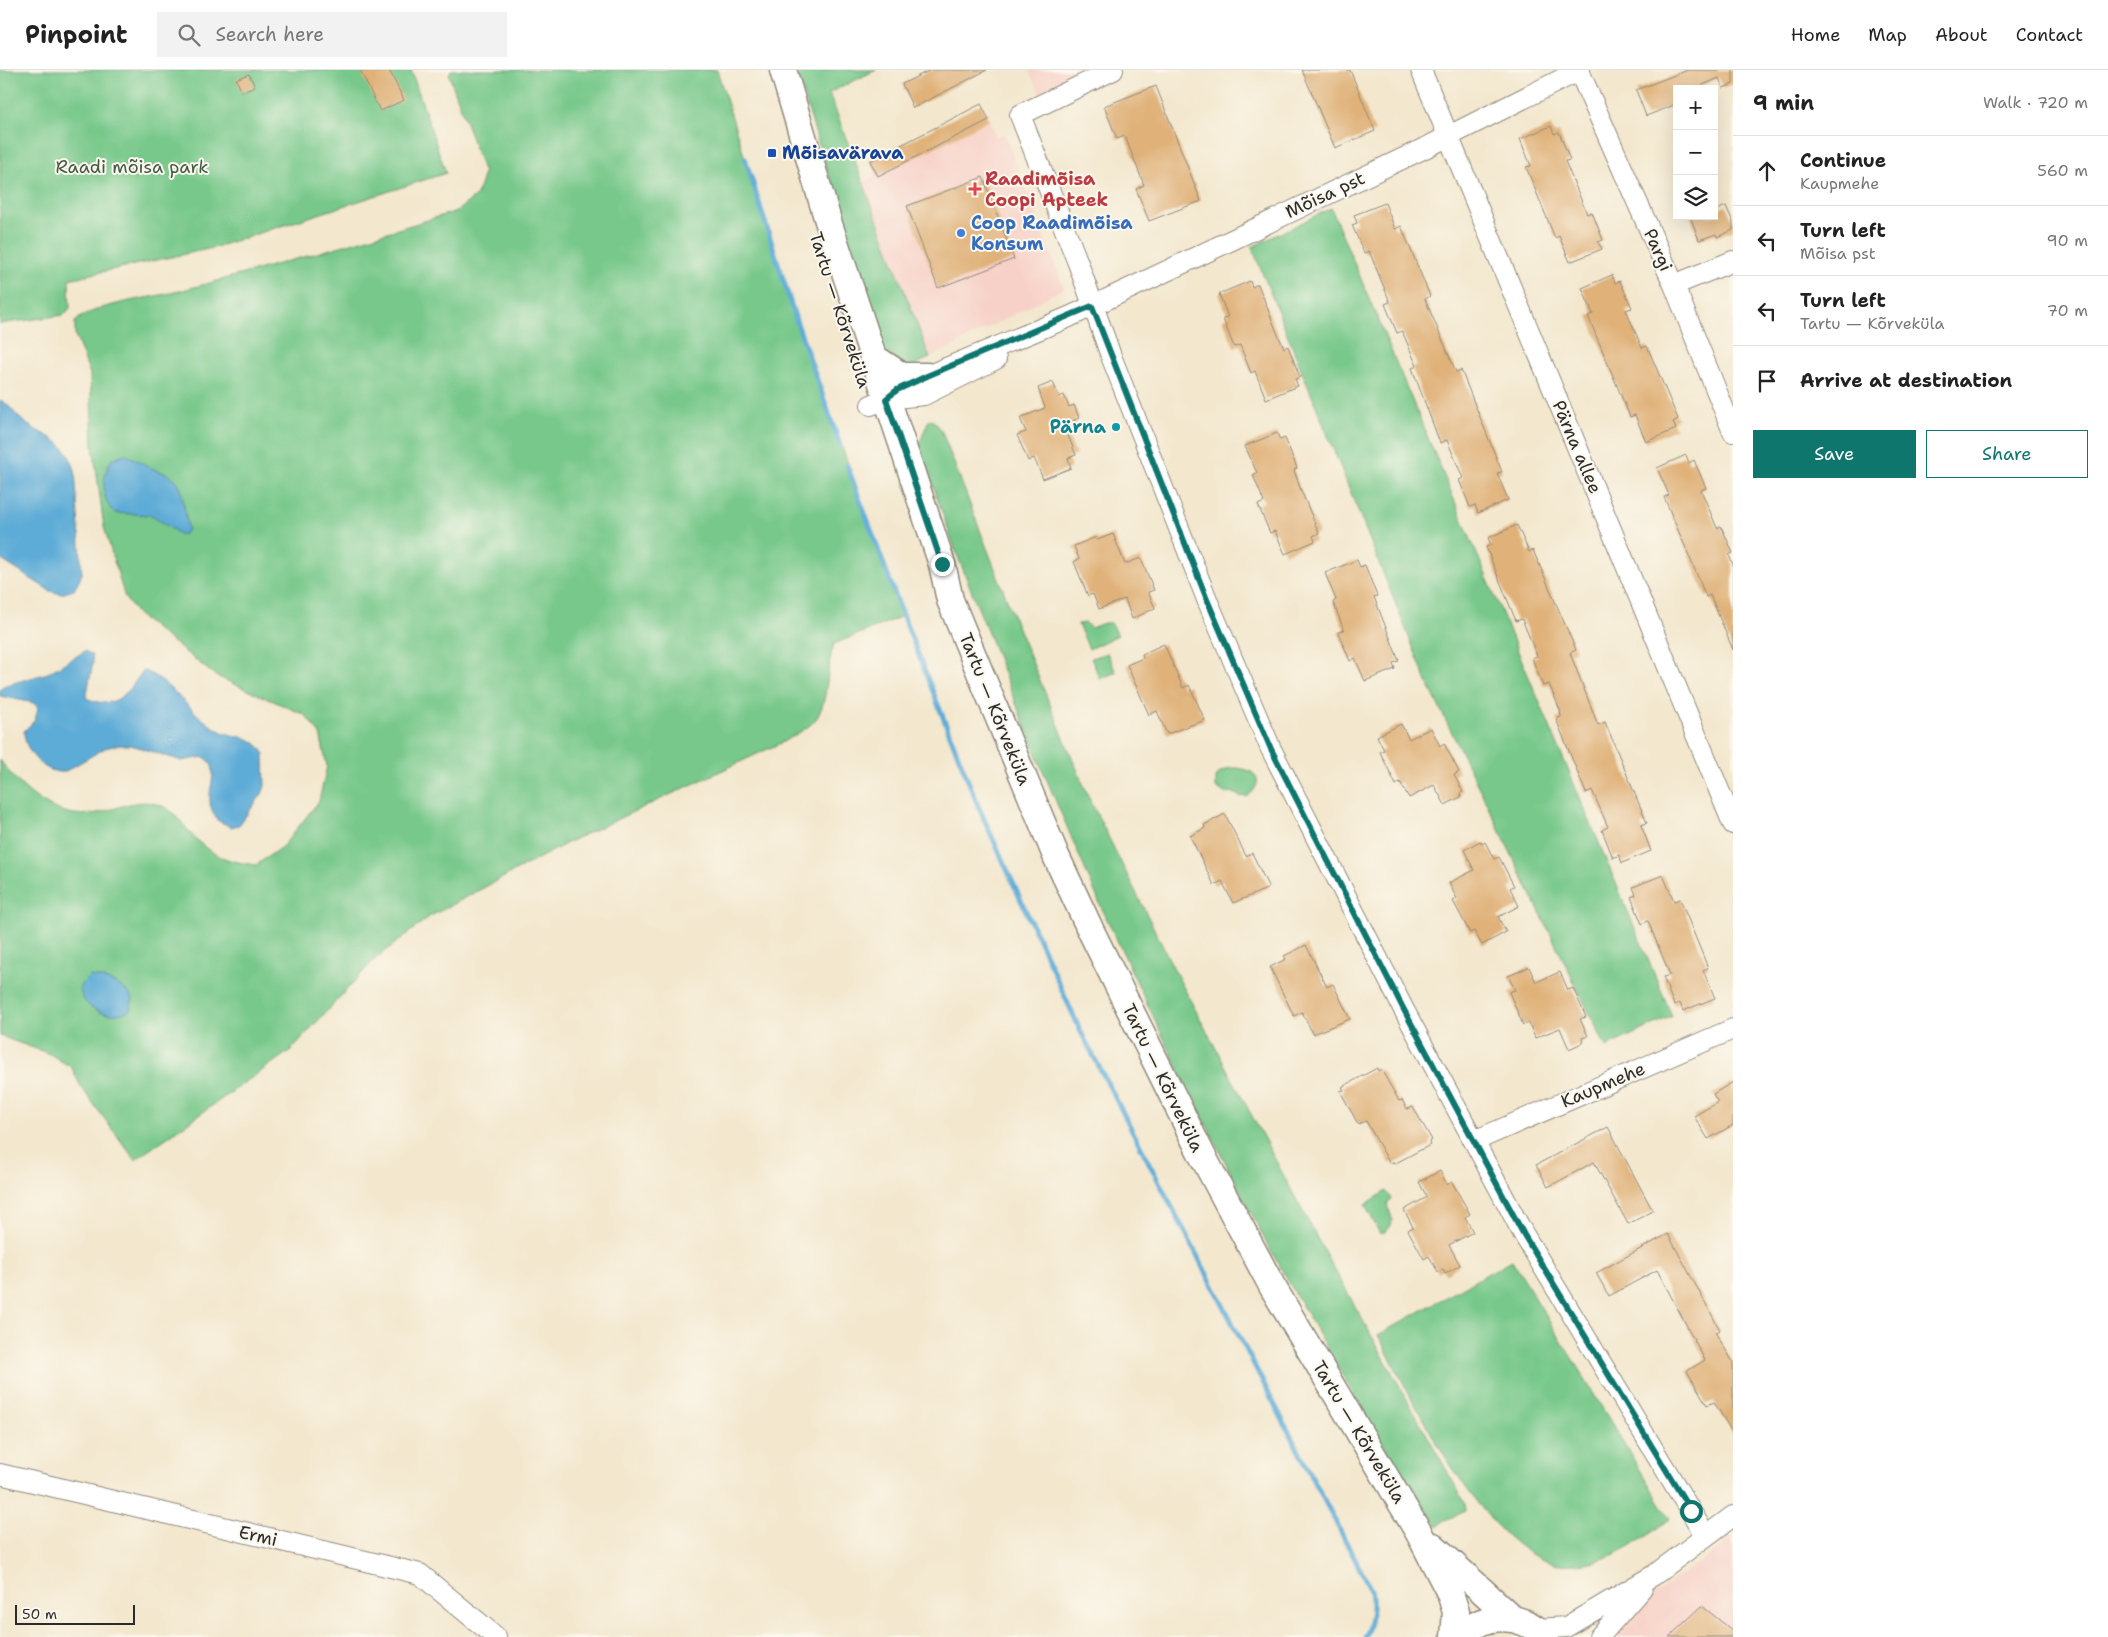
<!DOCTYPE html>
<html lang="en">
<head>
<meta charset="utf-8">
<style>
  body { margin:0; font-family:"Shantell Sans",sans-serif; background:#f2f2f2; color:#222 }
  .controls { position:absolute; right:15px; top:15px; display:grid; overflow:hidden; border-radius:0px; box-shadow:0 5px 20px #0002 }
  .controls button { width:45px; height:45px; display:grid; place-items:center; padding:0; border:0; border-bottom:1px solid #e0e0e0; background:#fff; color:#222; font:25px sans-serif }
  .scale { position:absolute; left:15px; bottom:12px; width:120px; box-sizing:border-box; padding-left:5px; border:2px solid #2b2b2b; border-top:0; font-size:14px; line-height:18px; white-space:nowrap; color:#2b2b2b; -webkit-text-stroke:4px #fbf7ec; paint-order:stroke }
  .stop { position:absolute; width:15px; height:15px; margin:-11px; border:4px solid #0f766e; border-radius:50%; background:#fff }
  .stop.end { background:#0f766e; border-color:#fff; box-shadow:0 1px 5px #0008 }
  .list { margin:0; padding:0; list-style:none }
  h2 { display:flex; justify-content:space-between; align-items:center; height:65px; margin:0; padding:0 20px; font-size:21px }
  h2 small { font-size:16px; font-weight:400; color:#767676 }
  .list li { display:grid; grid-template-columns:32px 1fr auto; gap:15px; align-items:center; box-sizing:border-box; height:70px; padding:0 20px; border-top:1px solid #e0e0e0 }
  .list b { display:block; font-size:19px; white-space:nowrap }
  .list p { margin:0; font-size:16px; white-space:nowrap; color:#767676 }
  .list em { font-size:16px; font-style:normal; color:#767676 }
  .actions { display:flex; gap:10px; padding:15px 20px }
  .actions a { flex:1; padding:11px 0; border:1px solid #0f766e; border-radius:0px; text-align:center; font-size:18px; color:#0f766e }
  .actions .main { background:#0f766e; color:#fff }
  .icon { flex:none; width:28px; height:28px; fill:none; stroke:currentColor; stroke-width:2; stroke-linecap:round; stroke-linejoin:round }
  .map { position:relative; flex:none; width:1733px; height:1567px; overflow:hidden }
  header { display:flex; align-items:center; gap:30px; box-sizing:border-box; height:70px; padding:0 25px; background:#fff; border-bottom:1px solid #e0e0e0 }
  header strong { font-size:24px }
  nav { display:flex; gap:28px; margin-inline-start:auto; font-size:18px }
  .search { width:350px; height:45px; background:#f2f2f2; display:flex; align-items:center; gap:12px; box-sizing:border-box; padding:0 18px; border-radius:0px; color:#767676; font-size:19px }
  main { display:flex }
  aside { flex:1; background:#fff }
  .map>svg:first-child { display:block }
</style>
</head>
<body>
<header>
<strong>Pinpoint</strong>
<div class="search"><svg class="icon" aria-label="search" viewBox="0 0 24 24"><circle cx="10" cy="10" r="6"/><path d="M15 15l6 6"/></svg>Search here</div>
<nav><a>Home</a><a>Map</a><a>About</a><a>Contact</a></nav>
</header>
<main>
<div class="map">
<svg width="1733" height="1567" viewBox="0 0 1733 1567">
  <rect width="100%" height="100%" fill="#fbf7ec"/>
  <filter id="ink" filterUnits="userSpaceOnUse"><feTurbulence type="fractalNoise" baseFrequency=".02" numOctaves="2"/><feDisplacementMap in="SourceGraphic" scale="10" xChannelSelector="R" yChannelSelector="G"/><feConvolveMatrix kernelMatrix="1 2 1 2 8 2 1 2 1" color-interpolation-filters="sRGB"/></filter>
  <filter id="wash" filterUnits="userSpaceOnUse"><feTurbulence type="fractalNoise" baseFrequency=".0096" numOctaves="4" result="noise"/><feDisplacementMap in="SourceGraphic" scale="20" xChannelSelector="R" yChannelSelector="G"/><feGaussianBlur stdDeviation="1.12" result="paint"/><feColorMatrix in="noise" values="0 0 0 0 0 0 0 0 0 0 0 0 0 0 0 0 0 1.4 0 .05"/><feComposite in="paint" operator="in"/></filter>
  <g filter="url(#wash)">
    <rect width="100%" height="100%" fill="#f3e7cd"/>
    <path fill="#f7d1c7" d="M1028,0H1100L1043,29Z
      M989,50L996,66L1004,63L1064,218L930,288L863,112Z
      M1733,1468V1567H1615L1645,1531Z"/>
    <path fill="#77c88a" stroke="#517a5a" d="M0,0H411L446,103L213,178L69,209L70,238L64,245L0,254Z
      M451,0H717L796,250L903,546L834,574C826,596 829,627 818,646C811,658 794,665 783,672L573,770L429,847L374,890L291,980L135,1090L81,1017L72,998L50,984L0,966V690C22,721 57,752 97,743C117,739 136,728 157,734C178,740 185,761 201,774C218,789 235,792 256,795L283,776L319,731L327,696L320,664L305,645L216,606L138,545L125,528L104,457L93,376L90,304L75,265V252C94,233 155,228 183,220C275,196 366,169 457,141L477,125L484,103L449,5Z
      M796,0H876L829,23L930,288L907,298L882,280Z
      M1331,138L1672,946L1606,977L1427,612L1252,177Z
      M929,349L936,353L942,362L1016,553L1089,728L1179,909L1318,1170L1465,1433L1466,1441L1445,1450L1438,1457L1372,1357L1269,1178L1184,1011L1103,841L1037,687L953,474L919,375Z
      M1086,553L1091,558L1104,553H1111L1118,565L1089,579L1078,554Z
      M1107,583L1116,602L1100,609L1091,588Z
      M1230,698C1251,697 1270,708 1247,727L1239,726L1232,722L1226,724L1216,717V708L1220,702Z
      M1386,1121L1391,1128L1387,1136C1394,1149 1395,1158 1380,1164L1365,1135Z
      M1512,1190L1670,1449C1638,1473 1603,1498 1560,1494C1487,1488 1410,1324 1378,1265Z"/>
    <path fill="#5dacd7" stroke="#446c81" d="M0,330C11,335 14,344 23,351C46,370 63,364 75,400L82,504L74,520L61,524L50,521L0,489Z
      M125,384L158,401L168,404L177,411L181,419L188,459L185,464H179L152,445L115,443C100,432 102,403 112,389Z
      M85,581L92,585L93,593L86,628C115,641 127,624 142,602L146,601C174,615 192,646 220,661C235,668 255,665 264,683L265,716L262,724L239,755L231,757L217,750C214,744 210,738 210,731C208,716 221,697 204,687L182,691L131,675H118L105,678L64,702C44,704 24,681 24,661L35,650L38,638L34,633L0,626V619L3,616L48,603Z
      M90,906C106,908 125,915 133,929L130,940C112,951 80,940 80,916Z"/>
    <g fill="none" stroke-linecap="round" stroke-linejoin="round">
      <path stroke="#5dacd7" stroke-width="5" d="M745,88L796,250L840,375
        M847,395L903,546L979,738L1081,962L1371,1520C1374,1537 1372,1551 1365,1567"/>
    </g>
    <g id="blocks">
      <path fill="#e0b27a" d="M360,0H389L404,30L380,41Z
        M930,0H987L913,38L902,14Z
        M1302,0H1350L1375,61L1335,78Z
        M1688,0H1733V14L1723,18L1719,8L1694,19H1677V34L1646,46L1636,20Z
        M249,4L255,17L242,22L236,9Z
        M1156,16L1201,131L1149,151L1136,119L1144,115L1125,66L1117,69L1104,36Z
        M981,34L989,50L878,106L870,91Z
        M1551,56L1554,64L1559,62L1570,90L1565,91L1587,144L1592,142L1603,170L1598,172L1602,179L1570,192L1559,166L1555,168L1526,97L1531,96L1520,69Z
        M983,107L1014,189L938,218L907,136Z
        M1385,133L1395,159L1401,156L1430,226L1425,229L1456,302L1461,300L1502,402L1497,403L1508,430L1478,443L1475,435L1470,437L1459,410L1463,408L1447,370L1440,373L1412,298L1417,296L1402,261L1397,263L1385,234L1390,232L1369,181L1364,183L1352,155L1357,153L1354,145Z
        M1726,136L1733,152V160L1717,167L1716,164L1699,170L1690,146H1714V141Z
        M1612,205L1615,213L1620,211L1632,238L1626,240L1642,278L1647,276L1678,349L1673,352L1676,359L1646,372L1635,345L1630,347L1588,246L1593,244L1582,218Z
        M1250,211L1252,217L1258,214L1276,260L1284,278L1288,276L1300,307L1295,309L1298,316L1266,329L1255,301L1251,303L1240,275L1234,277L1223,249L1228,247L1219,224Z
        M1053,312L1059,327L1064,325L1069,337L1074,335L1079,348L1074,350L1077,359L1067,363L1076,385L1068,388L1071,398L1043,409L1034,388L1028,391L1017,365L1026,362L1020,348L1045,338L1038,318Z
        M1277,363L1280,370L1285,368L1297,398L1294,400L1300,418L1319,463L1313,466L1315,471L1285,484L1275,461L1270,463L1258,435L1264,432L1253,405L1257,403L1245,376Z
        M1686,385L1689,393L1694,390L1706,418L1701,420L1717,458L1721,456L1733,483L1729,485L1733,495V580L1710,525L1706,527L1695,500L1664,427L1669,425L1657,398Z
        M1517,455L1529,482L1533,480L1576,580L1570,583L1598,655L1605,652L1647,753L1641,755L1651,781L1622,793L1619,785L1613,788L1602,760L1608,757L1592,720L1586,723L1556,649L1561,647L1560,640L1549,614L1543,616L1532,588L1537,586L1522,549L1516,551L1486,477L1491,475L1488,468Z
        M1113,464L1125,494L1141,488L1154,520L1148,522L1155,538L1132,549L1125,529L1099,539L1093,524L1088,526L1074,492L1079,489L1074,476L1096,467L1097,470Z
        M1357,490L1360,497L1365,495L1377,526L1374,527L1399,591L1393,593L1395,599L1365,611L1355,588L1350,591L1338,562L1344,560L1333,532L1336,530L1325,503Z
        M1164,574L1183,618L1189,615L1205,650L1167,664L1157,641L1149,645L1127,595L1143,588L1142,584Z
        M1401,654L1409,669L1431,658L1440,676L1444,673L1459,702L1454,705L1463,722L1460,723L1461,727L1445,735L1434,715L1409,728L1400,712L1396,715L1380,682L1384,680L1377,666Z
        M1225,744L1246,786L1252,783L1269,818L1233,833L1222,811L1214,815L1190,766L1205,758L1204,755Z
        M1480,771L1482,774L1485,772L1494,789L1499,787L1514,816L1510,818L1519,836L1498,847L1506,862L1482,875L1474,861L1470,863L1453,831L1457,829L1449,813L1474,800L1464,780Z
        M1663,805L1674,831L1680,829L1708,898L1703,900L1715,928L1683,941L1680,933L1674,935L1663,907L1670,905L1648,851L1642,854L1631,827L1636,825L1633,817Z
        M1306,875L1327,917L1333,914L1350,949L1313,964L1302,942L1294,946L1270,897L1286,889L1284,886Z
        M1529,897L1536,912L1560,902L1568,920L1573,918L1586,947L1580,949L1588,966L1582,968L1584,972L1569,979L1560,958L1535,968L1529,953L1523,955L1509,922L1515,920L1508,906Z
        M1377,998L1378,1001L1381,999L1399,1031L1402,1030L1407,1039L1413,1037L1432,1070L1429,1072L1430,1075L1394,1094L1393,1092L1390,1094L1366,1051L1358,1054L1340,1021L1344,1020L1342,1017Z
        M1733,1012V1055L1708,1069L1694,1046L1718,1032L1713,1024Z
        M1608,1057L1653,1141L1628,1154L1594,1092L1548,1117L1536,1095Z
        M1440,1101L1447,1115L1452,1112L1470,1144L1465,1147L1473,1162L1449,1175L1460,1195L1445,1204L1443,1199L1438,1202L1429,1186L1424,1189L1408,1160L1413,1157L1404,1140L1427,1127L1419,1112Z
        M1668,1164L1720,1260L1715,1262L1733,1292V1364L1714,1332L1707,1335L1687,1301L1705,1290L1657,1200L1609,1226L1596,1203Z
        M1702,1536L1733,1561V1567H1669Z"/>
    </g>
  </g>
  <g filter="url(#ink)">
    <use href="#blocks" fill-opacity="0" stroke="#8f897c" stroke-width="1"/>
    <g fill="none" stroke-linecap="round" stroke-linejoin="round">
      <defs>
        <path id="minor" d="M1113,0L1020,45L1078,193L1111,286L1208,532L1271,679L1403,938L1524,1165L1705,1465
          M1421,0L1733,754
          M1579,1L1674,215L1733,362
          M1674,215L1733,191
          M886,329L897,320L927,306L1069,247L1152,208L1429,76L1580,0
          M871,335L886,329L924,325L996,289
          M1474,1071L1733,959
          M0,1404L420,1504L496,1567
          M1538,1559L1566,1557L1654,1505L1733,1446
          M1599,1567L1642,1518"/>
        <path id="major" d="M783,0L829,154L942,494L950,530L1056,786L1091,861L1202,1085L1272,1216L1419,1463L1450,1523L1456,1542L1454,1567
          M873,287L902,306H927
          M1433,1476L1512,1548
          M1461,1567C1484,1540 1523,1544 1546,1567"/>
      </defs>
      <use href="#minor" stroke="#8f897c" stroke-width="22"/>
      <use href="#major" stroke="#8f897c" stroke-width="29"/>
      <use href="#minor" stroke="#fff" stroke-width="20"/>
      <use href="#major" stroke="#fff" stroke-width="26"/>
    </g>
  </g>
  <g fill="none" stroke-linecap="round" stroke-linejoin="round" filter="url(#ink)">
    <path stroke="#0f766e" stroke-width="6" d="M942,494L886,329L897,320L927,306L1092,236L1208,532L1271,679L1403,938L1524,1165L1691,1441"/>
  </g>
  <rect fill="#1a4fb4" stroke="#fbf7ec" stroke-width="2" x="767" y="78" width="10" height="10" rx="2.5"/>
  <path fill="#e0444e" stroke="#fbf7ec" stroke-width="2" d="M972.5 111.5h5v5h5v5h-5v5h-5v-5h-5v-5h5z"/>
  <circle fill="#3f7fe0" stroke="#fbf7ec" stroke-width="2" cx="961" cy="163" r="5"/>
  <circle fill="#0f9aa8" stroke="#fbf7ec" stroke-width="2" cx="1116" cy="357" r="5"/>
  <g text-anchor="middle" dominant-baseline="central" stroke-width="4" stroke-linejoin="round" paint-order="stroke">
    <g font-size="18" font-weight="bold" fill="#164399" stroke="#fbf7ec" text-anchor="start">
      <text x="782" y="83">Mõisavärava</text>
    </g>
    <g font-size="18" fill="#425a48" stroke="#fbf7ec">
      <text x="132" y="97">Raadi mõisa park</text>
    </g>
    <g font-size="18" font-weight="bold" fill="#be3a42" stroke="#fbf7ec" text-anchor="start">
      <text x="985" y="109">Raadimõisa<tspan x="985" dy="21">Coopi Apteek</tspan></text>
    </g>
    <g font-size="18" fill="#2b2b2b" stroke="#fbf7ec">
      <text transform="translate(1325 125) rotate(-25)">Mõisa pst</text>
      <text transform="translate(1658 180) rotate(66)">Pargi</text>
      <text transform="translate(840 240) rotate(72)">Tartu — Kõrveküla</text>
      <text transform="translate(1577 377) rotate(67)">Pärna allee</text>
      <text transform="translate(995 639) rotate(68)">Tartu — Kõrveküla</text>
      <text transform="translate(1163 1008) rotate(64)">Tartu — Kõrveküla</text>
      <text transform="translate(1603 1015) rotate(-23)">Kaupmehe</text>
      <text transform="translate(1359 1362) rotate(59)">Tartu — Kõrveküla</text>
      <text transform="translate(258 1466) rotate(13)">Ermi</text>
    </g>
    <g font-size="18" font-weight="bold" fill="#366cbe" stroke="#fbf7ec" text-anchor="start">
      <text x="971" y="153">Coop Raadimõisa<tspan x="971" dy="21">Konsum</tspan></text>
    </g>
    <g font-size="18" font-weight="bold" fill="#0d838f" stroke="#fbf7ec" text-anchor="end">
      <text x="1106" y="357">Pärna</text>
    </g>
  </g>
</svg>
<div class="controls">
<button>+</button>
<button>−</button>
<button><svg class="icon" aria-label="layers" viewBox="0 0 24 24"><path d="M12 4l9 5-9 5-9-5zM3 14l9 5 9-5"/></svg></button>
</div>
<div class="scale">50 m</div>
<div class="stop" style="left:1691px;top:1441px"></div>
<div class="stop end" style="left:942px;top:494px"></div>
</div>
<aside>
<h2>9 min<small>Walk · 720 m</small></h2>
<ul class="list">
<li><svg class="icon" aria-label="ahead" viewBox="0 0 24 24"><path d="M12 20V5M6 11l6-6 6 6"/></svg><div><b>Continue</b><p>Kaupmehe</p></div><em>560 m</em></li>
<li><svg class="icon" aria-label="left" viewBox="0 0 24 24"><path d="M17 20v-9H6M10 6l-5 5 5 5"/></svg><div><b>Turn left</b><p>Mõisa pst</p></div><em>90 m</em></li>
<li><svg class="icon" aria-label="left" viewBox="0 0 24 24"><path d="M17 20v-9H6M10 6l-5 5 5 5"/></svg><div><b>Turn left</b><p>Tartu — Kõrveküla</p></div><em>70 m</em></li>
<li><svg class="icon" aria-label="arrive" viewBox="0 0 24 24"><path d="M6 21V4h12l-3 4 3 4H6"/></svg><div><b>Arrive at destination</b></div></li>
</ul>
<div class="actions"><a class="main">Save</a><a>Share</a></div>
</aside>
</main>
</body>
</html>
